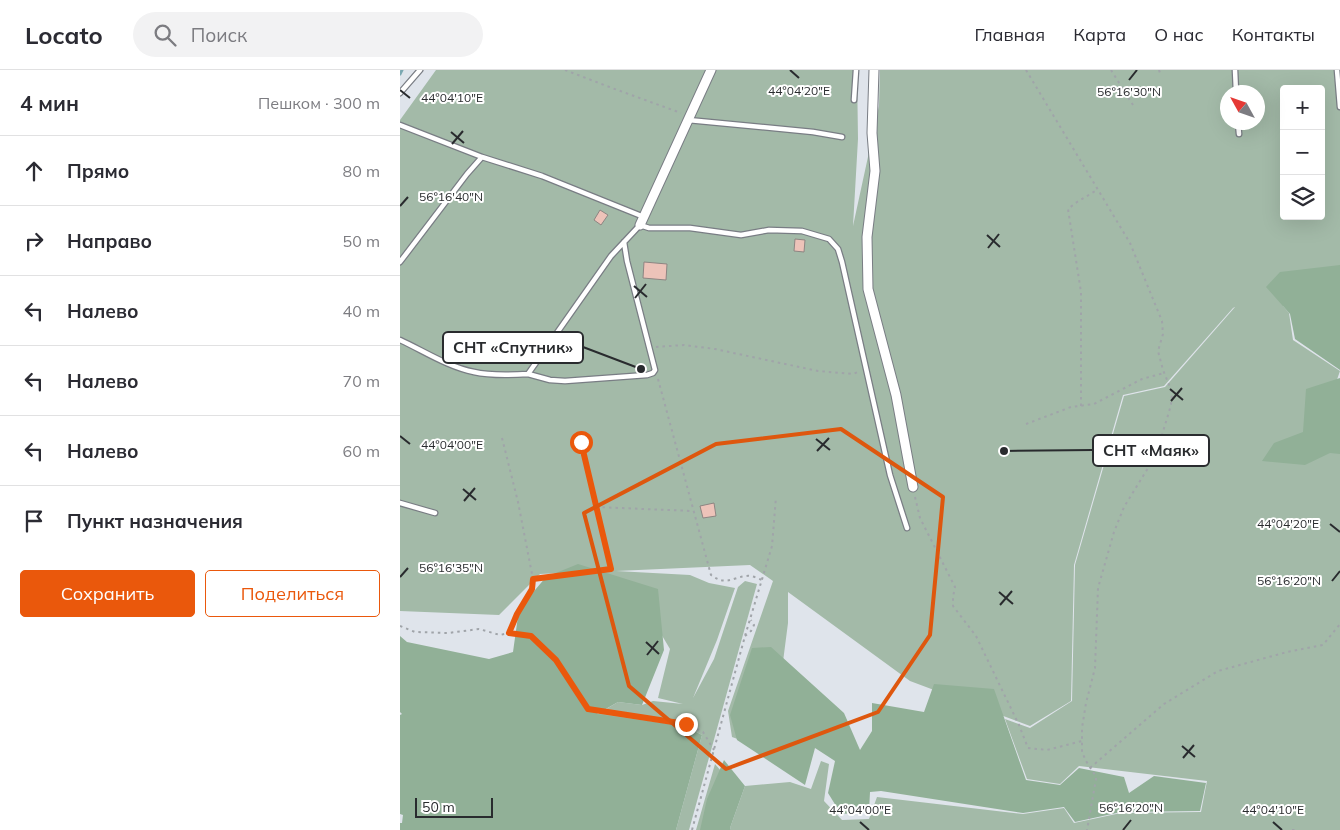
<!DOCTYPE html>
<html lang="ru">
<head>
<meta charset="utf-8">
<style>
  body { margin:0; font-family:Mulish,sans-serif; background:#f2f2f3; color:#2b2b33 }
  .controls { position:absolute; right:15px; top:15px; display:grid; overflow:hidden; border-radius:5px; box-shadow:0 5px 20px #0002 }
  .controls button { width:45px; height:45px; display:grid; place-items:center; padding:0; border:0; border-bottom:1px solid #e1e1e2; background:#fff; color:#2b2b33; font:25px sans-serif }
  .compass { position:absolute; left:820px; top:15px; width:45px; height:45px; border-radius:50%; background:#fff; box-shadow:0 5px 20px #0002; rotate:310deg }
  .scale { position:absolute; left:15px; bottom:12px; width:78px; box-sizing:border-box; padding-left:5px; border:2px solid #292b2e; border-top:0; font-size:14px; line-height:18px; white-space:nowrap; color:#292b2e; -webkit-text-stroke:4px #fff; paint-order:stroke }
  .stop { position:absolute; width:15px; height:15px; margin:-11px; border:4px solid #ea580c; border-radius:50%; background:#fff }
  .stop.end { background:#ea580c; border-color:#fff; box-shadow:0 1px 5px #0008 }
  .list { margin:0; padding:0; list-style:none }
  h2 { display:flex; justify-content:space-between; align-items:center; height:65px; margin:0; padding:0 20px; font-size:21px }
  h2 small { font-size:16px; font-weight:400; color:#7c7c81 }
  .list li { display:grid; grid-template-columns:32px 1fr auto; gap:15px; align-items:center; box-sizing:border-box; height:70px; padding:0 20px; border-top:1px solid #e1e1e2 }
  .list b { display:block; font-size:19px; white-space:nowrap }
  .list em { font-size:16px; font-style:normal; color:#7c7c81 }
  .actions { display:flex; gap:10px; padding:15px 20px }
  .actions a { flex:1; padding:11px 0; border:1px solid #ea580c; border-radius:5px; text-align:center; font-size:18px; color:#ea580c }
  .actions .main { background:#ea580c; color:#fff }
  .icon { flex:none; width:28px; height:28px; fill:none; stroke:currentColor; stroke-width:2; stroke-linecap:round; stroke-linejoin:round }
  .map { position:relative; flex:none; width:940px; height:760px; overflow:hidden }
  header { display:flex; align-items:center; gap:30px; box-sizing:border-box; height:70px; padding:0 25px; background:#fff; border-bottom:1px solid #e1e1e2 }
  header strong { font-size:24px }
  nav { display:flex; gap:28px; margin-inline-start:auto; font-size:18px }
  .search { width:350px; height:45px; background:#f2f2f3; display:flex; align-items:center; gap:12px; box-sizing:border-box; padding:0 18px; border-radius:28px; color:#7c7c81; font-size:19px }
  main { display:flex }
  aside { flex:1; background:#fff }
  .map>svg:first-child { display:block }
</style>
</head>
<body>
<header>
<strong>Locato</strong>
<div class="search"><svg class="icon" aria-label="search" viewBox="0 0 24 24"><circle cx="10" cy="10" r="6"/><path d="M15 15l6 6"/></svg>Поиск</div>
<nav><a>Главная</a><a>Карта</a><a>О нас</a><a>Контакты</a></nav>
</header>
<main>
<aside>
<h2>4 мин<small>Пешком · 300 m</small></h2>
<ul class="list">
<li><svg class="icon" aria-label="ahead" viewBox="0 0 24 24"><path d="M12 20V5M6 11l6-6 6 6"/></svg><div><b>Прямо</b></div><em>80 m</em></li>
<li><svg class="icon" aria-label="right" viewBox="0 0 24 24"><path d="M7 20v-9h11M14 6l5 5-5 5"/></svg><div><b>Направо</b></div><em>50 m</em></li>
<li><svg class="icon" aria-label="left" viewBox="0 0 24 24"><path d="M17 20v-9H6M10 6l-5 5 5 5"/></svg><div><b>Налево</b></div><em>40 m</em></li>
<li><svg class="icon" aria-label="left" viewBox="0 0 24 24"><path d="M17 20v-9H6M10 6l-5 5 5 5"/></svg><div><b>Налево</b></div><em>70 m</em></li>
<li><svg class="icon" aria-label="left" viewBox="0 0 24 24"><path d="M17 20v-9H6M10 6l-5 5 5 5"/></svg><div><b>Налево</b></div><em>60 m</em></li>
<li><svg class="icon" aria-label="arrive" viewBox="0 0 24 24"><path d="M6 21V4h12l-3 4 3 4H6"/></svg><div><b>Пункт назначения</b></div></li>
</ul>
<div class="actions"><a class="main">Сохранить</a><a>Поделиться</a></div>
</aside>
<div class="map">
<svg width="940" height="760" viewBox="0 0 940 760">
  <rect width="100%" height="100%" fill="#dfe4eb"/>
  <path fill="#a3baa8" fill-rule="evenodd" d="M36,0H457L458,69L453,156L479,36L480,0H940V234L883,236L889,243L893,270L940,301L916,370L940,373V760H331L330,758L345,716L390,712L411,719L421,691L429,694L424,731L442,750L469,749L477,727L623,744L664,738L674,753L721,743L801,742L807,711L679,696L660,714L627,709L605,649L630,658L672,631L675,495L724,326L765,317L835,237L833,238L764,316L723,325L674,495L671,631L630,656L510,611L388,522V553L381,607L363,678L332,667L328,641L373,511L350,495L216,501L290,505L309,513L335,518L317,570L293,628L314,589L338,517L345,511L357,514L289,760H276L302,665L285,656L196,645L218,632L242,635L253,631L283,634L258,628L270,579L251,547L200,501L140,504L99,545L0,541V50ZM884,19H921V146H884ZM828,22H858V52H828Z
    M315,694L333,715L318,760H296Z"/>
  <path fill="#91b097" d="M940,195V300L895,269L890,244L866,217L880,202Z
    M940,308V384L930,383L905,395L862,391L874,373L903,362L906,319Z
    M178,494L258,519L264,580L242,635L218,632L197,644L285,656L302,665L276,760H0V753H2L3,745L0,744V645L2,644L0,642V566L7,572L89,589L113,582L119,539L146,507Z
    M371,577L444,643L460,680L472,661V633L524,642L534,614L594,619L626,710L660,715L679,698L724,707L729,723L754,706L806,713L800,741L721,742L675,752L664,737L623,743L481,721L470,722L469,742L441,744L428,723L435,691L415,678L405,715L337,670L330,645L352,578Z
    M324,690L345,716L330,758L331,760H300L307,729Z"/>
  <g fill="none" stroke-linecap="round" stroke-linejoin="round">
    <path stroke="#7ba8b1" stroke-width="3" d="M0,4L2,0"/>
  </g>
  <path fill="#edc3b9" stroke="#8d8582" d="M200,140L208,145L201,155L194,150Z
    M395,169L405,170L404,182L394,181Z
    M244,192L267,194L266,210L243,208Z
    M314,433L316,446L303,448L300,436Z"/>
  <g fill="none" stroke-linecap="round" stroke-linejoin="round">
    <defs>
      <path id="lane" d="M835,0L836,22
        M937,0L940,37
        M0,23L20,0
        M454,30L456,0
        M288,50L413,62L442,67
        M838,52L839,64
        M0,55L82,87
        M0,192L67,104L82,87L142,106L244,147
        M0,270C24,281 48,297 74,302C91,306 111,305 128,304L211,186L240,155L249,158H290L341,165L369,160L402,161L429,169L438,179L442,192L490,405L507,458
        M128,304L150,310L165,311L247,305L253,303L255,300L227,191L224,172
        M0,433L35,443"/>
      <path id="street" d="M474,0L472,63L475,101L467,167L468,219L496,325L513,417
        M240,155L311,0"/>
    </defs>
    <use href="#lane" stroke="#797d84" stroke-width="7"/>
    <use href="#street" stroke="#797d84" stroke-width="11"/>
    <path stroke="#a0a4a9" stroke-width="2" stroke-dasharray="2.5 4" stroke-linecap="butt" d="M165,0L212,18L281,43
      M626,0L730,173L762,251L763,264L758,281L763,300L772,322L771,335L756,385L724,437L714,462L698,518L695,598L686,633L682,658V682L686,691L695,705L696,709L687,760
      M711,0L733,35
      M759,0L760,3
      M256,277L284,275L315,279L418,301L453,304L458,302
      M258,309L311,505C326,516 331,508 346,506C351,505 357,508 362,510
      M681,336V222L668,139L677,132L697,120
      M626,354L671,337L694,334L742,309L764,303
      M102,368L118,432L133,509L132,519L117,544L109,563
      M515,427L520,448L555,517L553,527V536L576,566L619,655L628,678L647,680L682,671
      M196,437L292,441
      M133,509L211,499L181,372
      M0,556L15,562L48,563L79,559L100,565L109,563L131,566L156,590L188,639L287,654L303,662L314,680
      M345,566L351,561L354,555L351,550
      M690,698L764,634L818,601L887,582L923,575L940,554
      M292,760L345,566L372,476L376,427
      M892,760H896"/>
    <use href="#lane" stroke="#fff" stroke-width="4.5"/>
    <use href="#street" stroke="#fff" stroke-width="9"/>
  </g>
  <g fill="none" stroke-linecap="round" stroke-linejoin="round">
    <path stroke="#ea580c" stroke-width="6" d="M181,372L211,499L133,509L132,519L117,544L109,563L131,566L156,590L188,639L286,654"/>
  </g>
  <path fill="none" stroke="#de570e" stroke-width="4" stroke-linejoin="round" d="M441,359L543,427L530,565L478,642L326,699L229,616L184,443L316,374Z"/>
  <path fill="none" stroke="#292b2e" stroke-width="2" d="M390,0L399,8M729,10L737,0M0,20L10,28M51,62L64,73M52,74L63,61M0,136L8,127M587,165L600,177M588,178L599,164M234,216L247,227M235,228L246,214M770,319L783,330M771,331L782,318M0,366L10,374M416,369L430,380M417,381L429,368M63,419L76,430M64,431L75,418M930,454L940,462M0,507L8,498M932,511L940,501M599,522L613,534M600,535L612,521M246,572L259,584M247,585L258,571M782,676L795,687M783,688L794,675M460,752L469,760M873,752L882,760M723,760L731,750"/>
  <g font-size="12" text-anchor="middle" fill="#292b2e" stroke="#fff" stroke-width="4" stroke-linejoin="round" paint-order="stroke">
    <text x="399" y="25">44°04'20"E</text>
    <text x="729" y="26">56°16'30"N</text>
    <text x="52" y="32">44°04'10"E</text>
    <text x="51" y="131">56°16'40"N</text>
    <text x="52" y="379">44°04'00"E</text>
    <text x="888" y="458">44°04'20"E</text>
    <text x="51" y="502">56°16'35"N</text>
    <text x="889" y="515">56°16'20"N</text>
    <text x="731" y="742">56°16'20"N</text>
    <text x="460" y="744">44°04'00"E</text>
    <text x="873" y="744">44°04'10"E</text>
  </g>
  <path fill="none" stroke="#292b2e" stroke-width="2" d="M241 299L183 277M604 381L693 380"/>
  <g fill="#292b2e" stroke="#fff" stroke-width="2">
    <circle cx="241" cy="299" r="5"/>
    <circle cx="604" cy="381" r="5"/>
  </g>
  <g fill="#fff" stroke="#292b2e" stroke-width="2">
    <rect x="43" y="262" width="140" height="31" rx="5"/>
    <rect x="693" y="365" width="116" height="31" rx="5"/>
  </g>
  <g font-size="16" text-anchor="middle" font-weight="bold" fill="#292b2e">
    <text x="113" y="283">СНТ «Спутник»</text>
    <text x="751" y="386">СНТ «Маяк»</text>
  </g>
</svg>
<div class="controls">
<button>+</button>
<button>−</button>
<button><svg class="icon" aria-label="layers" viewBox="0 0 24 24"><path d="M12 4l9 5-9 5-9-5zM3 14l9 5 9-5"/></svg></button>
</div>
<svg class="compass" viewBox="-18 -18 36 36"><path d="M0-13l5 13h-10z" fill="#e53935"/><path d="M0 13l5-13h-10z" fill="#7c7c81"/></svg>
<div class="scale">50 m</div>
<div class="stop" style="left:181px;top:372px"></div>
<div class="stop end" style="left:286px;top:654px"></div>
</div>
</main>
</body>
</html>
